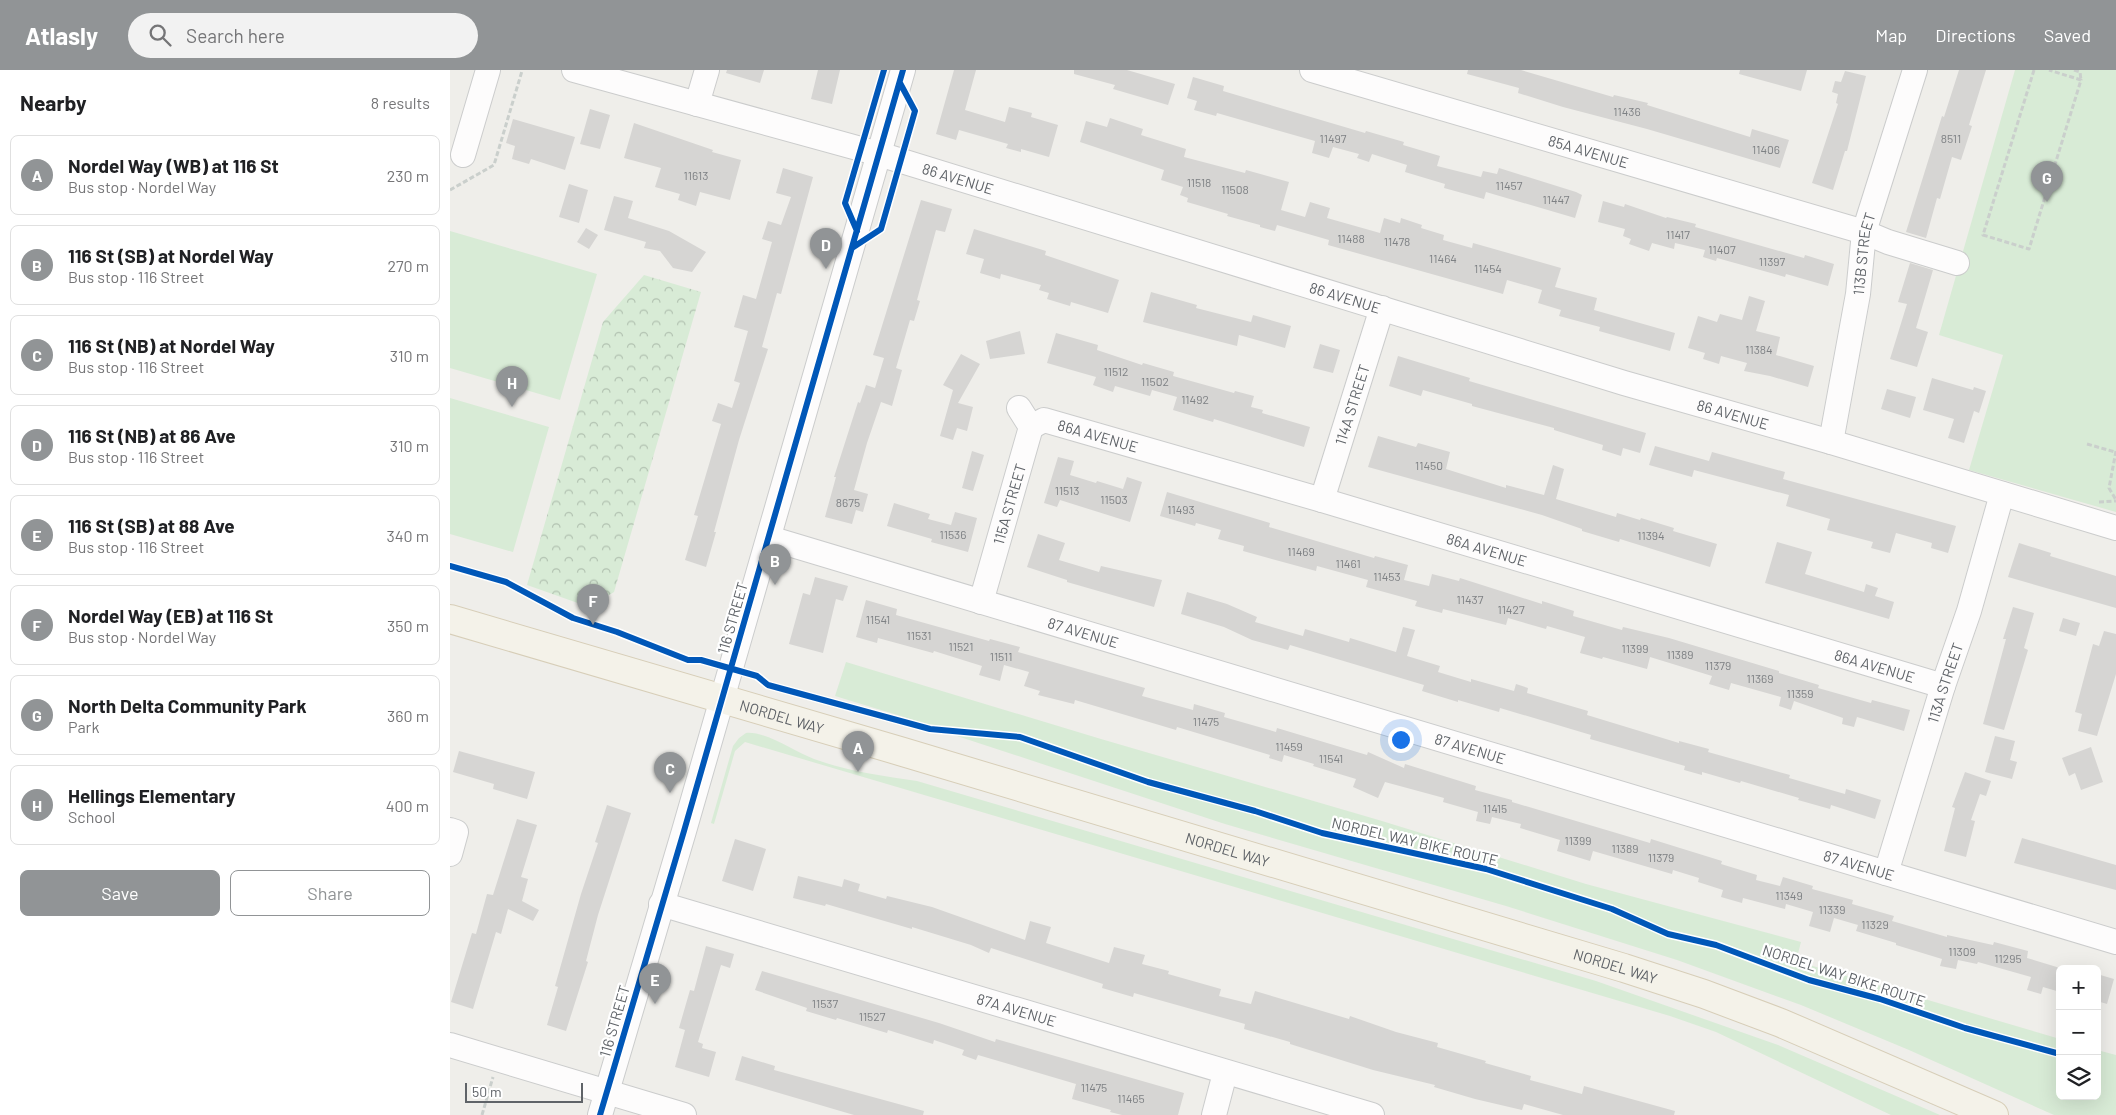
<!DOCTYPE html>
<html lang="en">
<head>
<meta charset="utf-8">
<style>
  body { margin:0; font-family:Barlow,sans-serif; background:#f2f2f2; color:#202124 }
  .controls { position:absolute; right:15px; bottom:15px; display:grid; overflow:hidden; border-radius:8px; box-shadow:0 5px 20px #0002 }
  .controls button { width:45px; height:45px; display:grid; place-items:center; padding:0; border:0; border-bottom:1px solid #e0e0e0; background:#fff; color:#202124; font:25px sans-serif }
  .scale { position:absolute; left:15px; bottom:12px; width:118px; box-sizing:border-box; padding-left:5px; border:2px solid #5f6368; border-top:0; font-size:14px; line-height:18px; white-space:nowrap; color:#5f6368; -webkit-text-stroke:4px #fff; paint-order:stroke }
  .you { position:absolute; left:950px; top:669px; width:18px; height:18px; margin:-12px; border:4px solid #fff; border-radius:50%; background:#1a73e8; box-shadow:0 0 0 8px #1a73e833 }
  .badge { display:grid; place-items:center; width:32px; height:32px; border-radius:50%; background:#919496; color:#fff; font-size:16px; font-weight:700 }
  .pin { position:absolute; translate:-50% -41px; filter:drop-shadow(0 1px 2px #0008) }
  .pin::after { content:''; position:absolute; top:26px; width:18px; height:15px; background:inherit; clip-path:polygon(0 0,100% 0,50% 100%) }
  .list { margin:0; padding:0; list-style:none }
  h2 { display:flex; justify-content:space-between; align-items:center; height:65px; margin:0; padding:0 20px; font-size:21px }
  h2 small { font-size:16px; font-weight:400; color:#757577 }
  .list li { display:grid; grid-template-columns:32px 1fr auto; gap:15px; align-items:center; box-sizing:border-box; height:80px; margin:0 10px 10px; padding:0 10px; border:1px solid #e0e0e0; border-radius:8px }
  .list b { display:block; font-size:19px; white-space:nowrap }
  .list p { margin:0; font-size:16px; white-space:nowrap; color:#757577 }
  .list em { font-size:16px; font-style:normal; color:#757577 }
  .actions { display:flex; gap:10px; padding:15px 20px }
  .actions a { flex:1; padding:11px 0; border:1px solid #919496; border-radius:8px; text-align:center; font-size:18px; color:#919496 }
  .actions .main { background:#919496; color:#fff }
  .icon { flex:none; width:28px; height:28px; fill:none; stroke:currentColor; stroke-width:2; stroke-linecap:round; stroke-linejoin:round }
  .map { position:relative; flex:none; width:1666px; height:1045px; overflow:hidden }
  header { display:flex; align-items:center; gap:30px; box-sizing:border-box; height:70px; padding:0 25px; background:#919496; color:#fff }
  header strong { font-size:24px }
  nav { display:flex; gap:28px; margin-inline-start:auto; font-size:18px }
  .search { width:350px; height:45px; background:#f2f2f2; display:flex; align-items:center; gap:12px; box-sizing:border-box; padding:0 18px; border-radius:28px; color:#757577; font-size:19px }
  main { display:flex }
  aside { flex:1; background:#fff }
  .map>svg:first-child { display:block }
</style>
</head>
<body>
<header>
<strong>Atlasly</strong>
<div class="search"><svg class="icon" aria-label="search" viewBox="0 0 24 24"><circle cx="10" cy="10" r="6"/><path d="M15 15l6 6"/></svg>Search here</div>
<nav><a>Map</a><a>Directions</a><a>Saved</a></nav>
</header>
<main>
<aside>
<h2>Nearby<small>8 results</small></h2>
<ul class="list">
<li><span class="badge">A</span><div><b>Nordel Way (WB) at 116 St</b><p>Bus stop · Nordel Way</p></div><em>230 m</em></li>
<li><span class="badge">B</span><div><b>116 St (SB) at Nordel Way</b><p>Bus stop · 116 Street</p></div><em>270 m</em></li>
<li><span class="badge">C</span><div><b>116 St (NB) at Nordel Way</b><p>Bus stop · 116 Street</p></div><em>310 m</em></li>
<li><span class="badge">D</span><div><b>116 St (NB) at 86 Ave</b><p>Bus stop · 116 Street</p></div><em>310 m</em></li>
<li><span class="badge">E</span><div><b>116 St (SB) at 88 Ave</b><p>Bus stop · 116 Street</p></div><em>340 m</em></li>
<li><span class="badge">F</span><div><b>Nordel Way (EB) at 116 St</b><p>Bus stop · Nordel Way</p></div><em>350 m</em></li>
<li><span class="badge">G</span><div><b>North Delta Community Park</b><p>Park</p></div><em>360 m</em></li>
<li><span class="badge">H</span><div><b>Hellings Elementary</b><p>School</p></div><em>400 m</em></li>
</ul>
<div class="actions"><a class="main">Save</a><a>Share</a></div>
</aside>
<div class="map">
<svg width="1666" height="1045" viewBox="0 0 1666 1045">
  <defs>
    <pattern id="forest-crowns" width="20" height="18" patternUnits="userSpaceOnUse" patternTransform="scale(1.25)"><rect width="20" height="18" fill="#d8ebd6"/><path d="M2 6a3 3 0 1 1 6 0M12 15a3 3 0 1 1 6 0" fill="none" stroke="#b2c2b1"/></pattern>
  </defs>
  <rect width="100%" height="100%" fill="#efeeea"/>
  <path fill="#d8ebd6" d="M1565,0H1666V442L1519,400L1553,285L1489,265Z
    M0,161L147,204L110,330L0,298Z
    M0,328L99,357L63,482L0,464Z
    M396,592L651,669L932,751L1136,814L1351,872L1346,891L1610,969V1026H1647V980L1666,985V1045H1604L1459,980L1351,935L1227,890L1056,836L775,754L504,665L477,654L385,626Z
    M296,663C316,661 345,682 364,689C397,701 432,706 467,711L1146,911L1328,975L1490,1045H1441L1266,962L1220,946L295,672L285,681L264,754L261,753L283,676L289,668Z"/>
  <path fill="url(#forest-crowns)" d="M194,205L251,222L164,522L139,537L77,515L153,252Z"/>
  <path fill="#d6d5d3" d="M277,0H314L310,13L276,3Z
    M368,0H390L382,34L361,29Z
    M504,0H526L515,40L555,52L559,37L582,43L581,47L608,55L599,87L571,79V82L556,78L558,74L509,60L506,70L486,64Z
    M624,0H677L725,14L718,35L663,19L665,15L624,4Z
    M1018,0H1071L1163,27L1164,25L1198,33L1197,35L1300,67L1302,59L1339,70L1330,98L1197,59L1113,37L1068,23L1069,18L1017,4Z
    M1290,0H1357L1351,21L1289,4Z
    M1509,0H1536L1519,55L1522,56L1511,90L1502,87L1490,129L1487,128L1476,168L1456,162L1492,46L1494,47Z
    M1395,1L1416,6L1397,81H1395L1383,120L1362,113L1388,34L1386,33L1388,24L1382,22L1385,11L1391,12Z
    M743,7L774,16L773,21L915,63L916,61L954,72L953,75L990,86L987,96L1031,107L1033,101L1047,104L1049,98L1126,122L1132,125L1125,148L1036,122L1034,129L994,118L995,114L955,102L957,95L922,84L919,92L907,88L909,84L883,77L879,88L862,83L865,71L767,43L766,46L744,40L747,31L737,28Z
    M140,39L160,45L150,79L130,74Z
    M660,48L693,59L691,65L736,79L734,87L795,103L796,100L839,112L831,140L855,147L860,132L880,138L877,148L930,163L934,148L950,153L951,148L972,155L971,158L994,165L993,170L1022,178L1023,173L1111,198L1105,217L1147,228L1144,240L1225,263L1220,281L1149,261L1150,257L1109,246L1111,240L1088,233L1092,220L1057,210L1053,224L878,175L879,170L827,155L825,161L810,157V155L777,146L778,144L737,132L738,128L730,125L733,117L711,110L714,100L630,72L636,51L657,57Z
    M63,49L125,67L115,100L81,89L79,94L62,89L65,76L56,73Z
    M184,53L263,80L262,82L291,90L280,130L250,122L246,136L228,130L230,124L205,117L211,98L174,88Z
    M333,98L363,107L331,224L327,223L312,277L318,279L289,370L264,462H266L256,497L235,490L248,446L244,445L271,354L262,351L268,333L282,338L290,313L284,311L298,261L284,257L293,225L306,229L322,172L312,169L318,151L331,155L341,127L326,123Z
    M119,114L138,120L129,153L109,147Z
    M164,126L183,131L178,148L219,161L256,182L242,202L223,198L210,181L194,178L196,172L154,160Z
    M471,130L502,139L495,162L486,160L467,230L470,231L464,251L460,250L446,298L452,300L442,336L431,332L417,373L404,420L418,424L413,442L406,440L402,454L375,447L386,407H384L408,332L410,333L416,315L425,318L434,288L423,285Z
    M1153,131L1174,137L1175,134L1216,148L1217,147L1246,154L1245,157L1354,188L1355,185L1384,194L1378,216L1336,204L1335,207L1267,188L1266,191L1253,187L1255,180L1225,173L1224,179L1202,173L1199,181L1179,174L1181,169L1173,166L1175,159L1148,152Z
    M136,158L148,165L139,179L127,172Z
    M524,159L596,181L595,185L669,210L658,243L621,232L620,236L597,229L599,223L589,220L591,215L551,204L550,209L530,203L534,189L516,184Z
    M1460,193L1483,200L1466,258L1478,262L1467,297L1440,289L1457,234L1448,232Z
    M701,222L747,235L746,238L801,252L803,245L841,256L835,278L789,265L787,276L693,252Z
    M1299,226L1315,231L1306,261L1330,267L1326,285L1364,296L1358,317L1320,306L1294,301L1297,293L1271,286L1269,294L1253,289L1255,283L1238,278L1248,246L1267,252L1270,244L1292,250Z
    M570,261L575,284L540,289L536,271Z
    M606,263L648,275L647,280L692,295L693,293L724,302L723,306L784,323L785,321L804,326L801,337L813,340L812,343L860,357L854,377L764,349L763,352L723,340L727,327L702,320L700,326L665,316L663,322L643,315L646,307L597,293Z
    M870,274L890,280L883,303L863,298Z
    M511,284L530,294L508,333L523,337L517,361L507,358L503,370L490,366L503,320L493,315Z
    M948,286L1020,308L1019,311L1196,363L1190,383L1173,378L1171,386L1152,380L1153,375L1104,360V358L1022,336V334L973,320L971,326L939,316Z
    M1482,308L1523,320L1524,317L1536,321L1529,343L1524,341L1514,373L1498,368L1504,349L1473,340Z
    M1437,319L1466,327L1460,348L1431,339Z
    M928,366L966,377L968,373L1000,382L996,399L1056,418V415L1094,425L1103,395L1114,399L1106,429L1166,447L1167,443L1190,450L1191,448L1224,458L1223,461L1267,474L1260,497L1170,469L1169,472L1132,461V459L1092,445L918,397Z
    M1205,376L1259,391L1262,382L1335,402L1333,409L1506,456L1498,483L1481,478L1482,473L1446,463L1440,483L1421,478L1423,472L1377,460L1380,449L1336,436L1339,425L1244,400L1242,407L1199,395Z
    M522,381L534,385L523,421L512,418Z
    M608,387L624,391L620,405L646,413L647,411L673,419L677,407L692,412L680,452L610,430L607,437L594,433Z
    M717,422L820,453L819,457L924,488L925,486L958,495L954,510L979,516L982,504L1009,511L1010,508L1092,534V531L1124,541L1123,546L1172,560L1173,557L1219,568L1329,601V603L1369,615L1368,618L1421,633L1422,630L1460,640L1454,661L1407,647L1404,657L1392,654L1393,648L1344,631L1341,640L1329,636L1331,627L1281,613L1279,620L1259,614L1262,606L1200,587L1197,599L1153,587L1152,589L1130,583L1135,567L1097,556L1096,559L1058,548L1056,555L993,539L992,543L965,536L967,531L916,517L918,510L867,496L866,501L793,481L794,476L768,469L771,460L746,453L745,456L710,446Z
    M444,433L480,444L478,449L501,455L505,442L527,448L518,482L481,472L482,469L437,456Z
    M588,464L615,473L609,490L649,502L651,496L712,510L704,537L617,512V510L577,497Z
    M1327,472L1362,482L1355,504L1414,522L1416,514L1428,518L1425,526L1444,532L1439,549L1315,513Z
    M1569,473L1601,483L1600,486L1666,506V538L1558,507Z
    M365,507L398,516L393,531L386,529L373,583L339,574L353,523L360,525Z
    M737,522L777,534L807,547L805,552L853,566L855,559L899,572L900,568L946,582L953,557L965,560L957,586L990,596L988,602L1021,612V609L1064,621L1066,614L1078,618L1077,623L1138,641L1137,645L1229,673V671L1259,679L1258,682L1340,705L1339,708L1395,724L1396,719L1431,730L1425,749L1381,735L1380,739L1348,730L1349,728L1291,711L1290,713L1252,702V705L1234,700L1235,696L1140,669L1141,665L1050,638L1049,642L1008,630V632L972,621L974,615L840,575L838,580L802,570L774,557L731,544Z
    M416,530L447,539L446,545L539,571L540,569L570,577L568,582L695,618L692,626L743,640L744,634L775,643L774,647L826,662L827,658L917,685L918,682L954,698L955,694L1026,716L1025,720L1062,730V732L1200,773L1201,769L1230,778L1272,791L1271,794L1307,805L1306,810L1330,816L1333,807L1363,816L1362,819L1403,830L1402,834L1444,846L1442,851L1497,867V865L1543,875L1544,872L1578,881L1577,888L1610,898V922L1593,917L1591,924L1577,920L1581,907L1528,892L1527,894L1508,890L1506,899L1490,896L1492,889L1446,875V873L1406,861L1408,855L1384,848L1380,862L1359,856L1363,842L1336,834L1335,839L1293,828L1292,833L1271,827L1273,820L1248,812L1249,808L1223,800L1222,804L1143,781L1140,791L1107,781L1110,770L1070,758L1071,754L1042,747L1040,754L1026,751L1028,742L993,732L994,728L935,712L928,728L903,717L906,709L863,696L864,694L834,685L832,692L819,688L820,685L727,657L726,660L625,630L624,634L588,625L590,621L574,616L579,602L554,595L550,611L529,605L532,596L484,581L483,583L428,568L427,573L406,567Z
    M1563,537L1584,543L1574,578L1578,580L1554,660L1533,654L1556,569H1553Z
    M1613,548L1630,553L1626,566L1609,561Z
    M1654,561L1666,564V604L1647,666L1628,661L1632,644L1625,642L1643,574L1649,576Z
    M1545,666L1565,671L1560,690L1567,692L1562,709L1535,702Z
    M1641,677L1653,712L1631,720L1625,703L1619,706L1612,688Z
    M9,681L85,702L77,729L43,719L44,714L3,702Z
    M1515,702L1541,711L1536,726L1530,724L1521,750L1525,751L1516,787L1494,781L1505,738L1502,737Z
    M157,735L181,743L148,845L136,891L138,892L116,961L97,955L108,917L105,916L131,824L148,773L145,772Z
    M67,749L87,755L71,807L78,809L72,831L89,840L83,851L58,839L51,864L46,862L23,939L1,932L22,863L26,864L37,824L43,825Z
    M1572,768L1666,795V820L1564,793Z
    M285,769L316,779L303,821L272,811Z
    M348,806L392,817L394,809L410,814L408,821L436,829L437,826L482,837L575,870L580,851L601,857L596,873L659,893L664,877L695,885L692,894L719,901L718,904L771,919L769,926L801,934L805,921L899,949L900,946L946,962L988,973L987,977L1036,991L1035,993L1081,1006L1080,1010L1132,1024L1134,1016L1225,1041L1224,1045H1113L1074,1034L1072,1040L1025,1029L984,1017L985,1015L923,1000L840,974V972L794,959L795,954L684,923L683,927L652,918L653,914L541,878L539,883L521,875L462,857V859L376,834L375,836L343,828Z
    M256,876L284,884L280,898L271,895L248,972L253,974L252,978L266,982L259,1007L225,997L235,960L229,958L240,920L244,921Z
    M312,901L489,953L545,972L546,969L734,1023L728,1045H672L660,1042L661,1040L622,1029L626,1014L528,985L526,990L512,985L514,980L484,970L483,974L438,960L437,963L387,948L386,950L356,941L357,938L305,920Z
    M1647,904L1664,909L1657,934L1647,931Z
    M292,986L325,996L324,1000L474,1041L473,1045H404L285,1010Z"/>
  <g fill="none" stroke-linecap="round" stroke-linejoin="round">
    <defs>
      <g id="minor">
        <path id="s1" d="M124,0L429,84L1174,313L1381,372L1666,458"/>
        <path id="s2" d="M862,0L1414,162L1438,172L1507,193"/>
        <path d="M247,34L257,0"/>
        <path d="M13,85L38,0"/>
        <path id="s3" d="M581,357L594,350L872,430L1493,616"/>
        <path id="s4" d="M1381,372L1408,224L1414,162L1465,0"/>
        <path id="s5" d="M872,430L932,238"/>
        <path id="s6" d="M319,468L1666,872"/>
        <path id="s7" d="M531,532L581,357L569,338"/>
        <path d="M0,760L6,762L0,784"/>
        <path id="s8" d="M1436,803L1493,616L1519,541L1552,424"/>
        <path id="s9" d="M211,834L922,1045"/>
        <path d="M0,975L234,1045"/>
        <path d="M150,1045L234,761L453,0"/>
        <path d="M764,1045L775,1003"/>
      </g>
      <g id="major">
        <path id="s10" d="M0,549L453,682L1174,898L1254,924L1331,953L1544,1045"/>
      </g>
    </defs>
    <use href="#minor" stroke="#cbcccc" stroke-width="26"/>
    <use href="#major" stroke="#d7ceb8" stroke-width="30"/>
    <path stroke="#cacfcc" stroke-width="3" stroke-dasharray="5 2.5" stroke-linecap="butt" d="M1584,0L1533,165L1579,179L1631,10L1599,0
      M1624,0L1630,2L1631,10
      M0,120L44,95L72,1
      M1637,374L1665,382
      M1666,381L1659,418L1666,430
      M1649,432L1666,431
      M32,1045L43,1007"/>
    <use href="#minor" stroke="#fdfcfc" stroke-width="24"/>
    <use href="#major" stroke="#f4f2e9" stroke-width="28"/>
    <defs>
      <path id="cycleway" d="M407,161L395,133L434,0
        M402,178L431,159L465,41L450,13
        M0,496L56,512L123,548L167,562L238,590H251L307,606L318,615L480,659L570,667L698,712L805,741L872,763L1036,799L1162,839L1218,864L1266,875L1359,910L1430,929L1515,958L1610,984
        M150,1045L234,761L453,0"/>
    </defs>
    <use href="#cycleway" stroke="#fff" stroke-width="9"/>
    <use href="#cycleway" stroke="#0057b8" stroke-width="6"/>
  </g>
  <g text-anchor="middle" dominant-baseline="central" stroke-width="4.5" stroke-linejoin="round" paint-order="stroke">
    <g font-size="12" fill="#7e8184">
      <text x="1177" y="41">11436</text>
      <text x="883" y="68">11497</text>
      <text x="1501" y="68">8511</text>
      <text x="1316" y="79">11406</text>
      <text x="246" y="105">11613</text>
      <text x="749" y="112">11518</text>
      <text x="1059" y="115">11457</text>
      <text x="785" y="119">11508</text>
      <text x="1106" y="129">11447</text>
      <text x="1228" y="164">11417</text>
      <text x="901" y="168">11488</text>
      <text x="947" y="171">11478</text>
      <text x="1272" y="179">11407</text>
      <text x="993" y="188">11464</text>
      <text x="1322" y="191">11397</text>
      <text x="1038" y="198">11454</text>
      <text x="1309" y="279">11384</text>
      <text x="666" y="301">11512</text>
      <text x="705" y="311">11502</text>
      <text x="745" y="329">11492</text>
      <text x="979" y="395">11450</text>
      <text x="617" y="420">11513</text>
      <text x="664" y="429">11503</text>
      <text x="398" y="432">8675</text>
      <text x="731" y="439">11493</text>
      <text x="503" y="464">11536</text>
      <text x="1201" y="465">11394</text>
      <text x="851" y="481">11469</text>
      <text x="898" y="493">11461</text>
      <text x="937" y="506">11453</text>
      <text x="1020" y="529">11437</text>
      <text x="1061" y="539">11427</text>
      <text x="428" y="549">11541</text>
      <text x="469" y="565">11531</text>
      <text x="511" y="576">11521</text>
      <text x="1185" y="578">11399</text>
      <text x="1230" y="584">11389</text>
      <text x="551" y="586">11511</text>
      <text x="1268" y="595">11379</text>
      <text x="1310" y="608">11369</text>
      <text x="1350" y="623">11359</text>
      <text x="756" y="651">11475</text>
      <text x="839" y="676">11459</text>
      <text x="881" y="688">11541</text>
      <text x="1045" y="738">11415</text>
      <text x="1128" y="770">11399</text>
      <text x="1175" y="778">11389</text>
      <text x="1211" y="787">11379</text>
      <text x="1339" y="825">11349</text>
      <text x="1382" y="839">11339</text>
      <text x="1425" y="854">11329</text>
      <text x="1512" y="881">11309</text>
      <text x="1558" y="888">11295</text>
      <text x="375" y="933">11537</text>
      <text x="422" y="946">11527</text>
      <text x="644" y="1017">11475</text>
      <text x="681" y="1028">11465</text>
    </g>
    <g font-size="15" fill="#5f6368" stroke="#fff">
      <text stroke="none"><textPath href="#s2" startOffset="288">85A AVENUE</textPath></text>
      <text stroke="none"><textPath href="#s1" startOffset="399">86 AVENUE</textPath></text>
      <text stroke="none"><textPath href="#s4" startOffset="191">113B STREET</textPath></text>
      <text stroke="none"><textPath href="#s1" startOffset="804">86 AVENUE</textPath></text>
      <text stroke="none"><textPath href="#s5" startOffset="100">114A STREET</textPath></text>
      <text stroke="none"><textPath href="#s1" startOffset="1209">86 AVENUE</textPath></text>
      <text stroke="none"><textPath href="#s3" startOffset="71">86A AVENUE</textPath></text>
      <text stroke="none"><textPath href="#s7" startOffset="102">115A STREET</textPath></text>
      <text stroke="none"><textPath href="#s3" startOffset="476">86A AVENUE</textPath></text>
      <text transform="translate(282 548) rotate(-74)">116 STREET</text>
      <text stroke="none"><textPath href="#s6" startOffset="328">87 AVENUE</textPath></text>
      <text stroke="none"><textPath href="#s3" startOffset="881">86A AVENUE</textPath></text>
      <text stroke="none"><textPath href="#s8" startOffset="199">113A STREET</textPath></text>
      <text stroke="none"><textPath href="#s10" startOffset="346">NORDEL WAY</textPath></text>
      <text stroke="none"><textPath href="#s6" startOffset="732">87 AVENUE</textPath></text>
      <text transform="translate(965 771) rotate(13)">NORDEL WAY BIKE ROUTE</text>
      <text stroke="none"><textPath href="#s10" startOffset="811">NORDEL WAY</textPath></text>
      <text stroke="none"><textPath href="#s6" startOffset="1138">87 AVENUE</textPath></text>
      <text stroke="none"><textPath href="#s10" startOffset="1216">NORDEL WAY</textPath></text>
      <text transform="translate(1394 905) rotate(18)">NORDEL WAY BIKE ROUTE</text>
      <text stroke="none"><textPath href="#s9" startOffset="371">87A AVENUE</textPath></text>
      <text transform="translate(164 951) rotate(-74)">116 STREET</text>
    </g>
  </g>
</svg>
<div class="controls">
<button>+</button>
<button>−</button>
<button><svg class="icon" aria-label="layers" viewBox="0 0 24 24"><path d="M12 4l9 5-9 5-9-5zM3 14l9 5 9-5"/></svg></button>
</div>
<div class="scale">50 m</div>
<div class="you"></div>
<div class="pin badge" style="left:408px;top:702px">A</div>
<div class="pin badge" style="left:325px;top:515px">B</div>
<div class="pin badge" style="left:220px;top:723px">C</div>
<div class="pin badge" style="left:376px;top:199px">D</div>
<div class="pin badge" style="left:205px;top:934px">E</div>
<div class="pin badge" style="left:143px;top:555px">F</div>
<div class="pin badge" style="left:1597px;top:132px">G</div>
<div class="pin badge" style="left:62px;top:337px">H</div>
</div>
</main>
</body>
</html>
